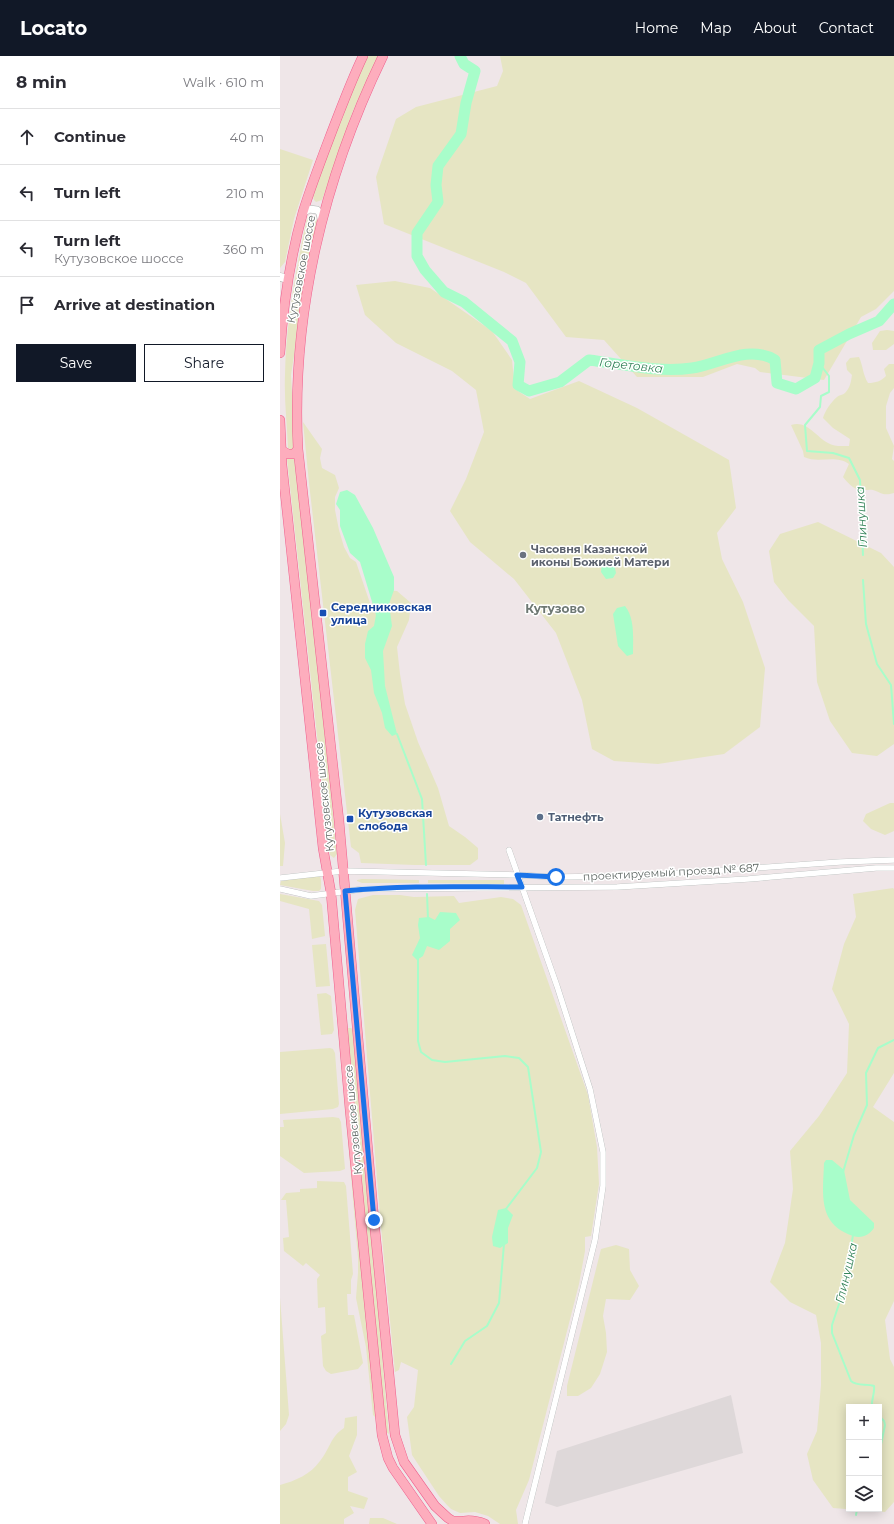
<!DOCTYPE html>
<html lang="en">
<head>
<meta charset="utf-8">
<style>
  body { margin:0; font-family:Montserrat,sans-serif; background:#f2f2f3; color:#2b2b33 }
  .controls { position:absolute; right:12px; bottom:12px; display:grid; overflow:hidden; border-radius:0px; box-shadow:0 2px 10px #0003 }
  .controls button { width:36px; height:36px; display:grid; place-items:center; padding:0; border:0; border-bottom:1px solid #e1e1e2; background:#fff; color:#2b2b33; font:20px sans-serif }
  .stop { position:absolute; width:12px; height:12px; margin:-9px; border:3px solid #1a73e8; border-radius:50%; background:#fff }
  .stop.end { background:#1a73e8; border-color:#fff; box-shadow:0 1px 4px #0008 }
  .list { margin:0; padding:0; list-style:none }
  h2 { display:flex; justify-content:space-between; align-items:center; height:52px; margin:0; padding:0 16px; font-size:17px }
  h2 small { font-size:13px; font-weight:400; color:#7c7c81 }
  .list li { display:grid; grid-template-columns:26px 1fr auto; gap:12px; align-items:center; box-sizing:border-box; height:56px; padding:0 16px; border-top:1px solid #e1e1e2 }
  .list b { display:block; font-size:15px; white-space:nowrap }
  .list p { margin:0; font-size:13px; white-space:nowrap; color:#7c7c81 }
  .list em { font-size:13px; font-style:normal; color:#7c7c81 }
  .actions { display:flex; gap:8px; padding:12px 16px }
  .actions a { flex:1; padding:9px 0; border:1px solid #111827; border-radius:0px; text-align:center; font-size:14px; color:#111827 }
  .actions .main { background:#111827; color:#fff }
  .icon { flex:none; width:22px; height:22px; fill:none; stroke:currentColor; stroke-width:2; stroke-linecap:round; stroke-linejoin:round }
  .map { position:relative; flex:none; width:614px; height:1468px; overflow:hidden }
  header { display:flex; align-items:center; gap:24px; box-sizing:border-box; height:56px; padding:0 20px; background:#111827; color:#fff }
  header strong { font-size:19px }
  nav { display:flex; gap:22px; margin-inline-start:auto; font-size:14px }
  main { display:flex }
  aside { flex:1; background:#fff }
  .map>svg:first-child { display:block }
</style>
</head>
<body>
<header>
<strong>Locato</strong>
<nav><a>Home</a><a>Map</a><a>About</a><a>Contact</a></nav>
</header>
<main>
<aside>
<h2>8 min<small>Walk · 610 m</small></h2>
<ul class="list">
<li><svg class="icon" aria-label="ahead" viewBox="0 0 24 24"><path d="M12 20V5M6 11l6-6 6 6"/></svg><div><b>Continue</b></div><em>40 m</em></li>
<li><svg class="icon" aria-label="left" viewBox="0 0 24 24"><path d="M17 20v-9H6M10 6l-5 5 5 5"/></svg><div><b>Turn left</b></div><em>210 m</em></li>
<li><svg class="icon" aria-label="left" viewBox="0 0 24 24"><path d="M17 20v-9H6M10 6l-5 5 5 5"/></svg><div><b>Turn left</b><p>Кутузовское шоссе</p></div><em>360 m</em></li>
<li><svg class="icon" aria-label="arrive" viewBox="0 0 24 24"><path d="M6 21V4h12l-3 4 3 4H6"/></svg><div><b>Arrive at destination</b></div></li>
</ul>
<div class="actions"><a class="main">Save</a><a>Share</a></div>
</aside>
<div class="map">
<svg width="614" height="1468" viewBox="0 0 614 1468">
  <rect width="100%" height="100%" fill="#efe6e8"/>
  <path fill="#ded8d9" d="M451,1339L463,1397L277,1451L265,1447L277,1395Z"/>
  <path fill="#e6e5c3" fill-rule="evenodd" d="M87,0H98L73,55L42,144L36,146L34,144L33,140C49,92 67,46 87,0Z
    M220,0H614V235L596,253L581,261L544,324L480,316L475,312L457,308L423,321H357L324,284L286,281L246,227L224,216L104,168L96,121L116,63L136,51L217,30L223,15Z
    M0,93L33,104L14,163L5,206L0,212Z
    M29,159H33L36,161L37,165L26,223L11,319L15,391L13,394L8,392C7,368 4,343 5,319C6,266 16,214 27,162Z
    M115,225L150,232L212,275L232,304L235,333L250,343L299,325L357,352L449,404L456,452L437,477L442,503L463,546L485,612L480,671L444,698L378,708L334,705L312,693L302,644L276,577L234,523L190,486L170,455L186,423L204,376L196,334L172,315L116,287L85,259L76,229Z
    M607,274L614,275V288L606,294H593L592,287L600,275Z
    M579,301C583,310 583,319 588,327C596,327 601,325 606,320L604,313L609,308H614V332L610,337L606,350V372L614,390L612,403L614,405V437C603,440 602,437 593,434C589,433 584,435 580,434C573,433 567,426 563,421L569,408C555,398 539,408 524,401L523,395L511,369C527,364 535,380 548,387C554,391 562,390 569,390L570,383L553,372L543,362C545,355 551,346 557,341C559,339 563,339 565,337C570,332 571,326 572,319L567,314L566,307L570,302Z
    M23,366L42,393L40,402L42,412L55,419L59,432L55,441V454L59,474L64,491L70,502L76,506L91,550L98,534L117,535L131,547L129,564L117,591L120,618L125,648L138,686L158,732L169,770L185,781L198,792V803L190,809H135L81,807L79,797L71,791L29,427Z
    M14,401L32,549L57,798L54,802L50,799L7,402L12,403Z
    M538,466L601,497L614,511V688L597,700L572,697L550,665L537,626L534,570L508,544L494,526L489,495L500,478Z
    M610,747H614V775L605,779L591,773L583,765L586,758Z
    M0,758L5,787L3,810H0Z
    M39,819C42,823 41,828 41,833L39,835H33L0,829L1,825Z
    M82,823L139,824V827H82L77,825V824Z
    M148,824H224V828L148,827Z
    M613,832L614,833V1017L593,1051L614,1066V1245L605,1264L610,1303L614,1311V1446L605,1456L553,1452L533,1424L527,1398L537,1375L541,1329V1287L536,1259L510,1246L490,1226L505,1187L513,1133L510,1095L539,1060L567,1017L569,968L552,933L564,888L576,861L573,838ZM569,1351H599V1453H569Z
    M0,838L39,845L42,849L45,880L32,883L29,853L0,845Z
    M93,839H120L134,841L174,840L179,847L221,841L233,843L241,849L308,1039L317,1091L319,1128L311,1180L305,1181V1195L299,1228L249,1424L236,1454L238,1468H220L208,1460L195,1456L180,1457L171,1453L167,1449L159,1440L132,1399L127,1361L134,1351L138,1314L121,1306L119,1314L115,1316L101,1171L75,854L78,843Z
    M48,849L96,1359L95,1361L93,1359L86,1291L76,1242L78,1217V1202Z
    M46,888L50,930L36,931L32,889Z
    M46,937L51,940L54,974L52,978L41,979L37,938Z
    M68,972H71L74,974L109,1378L106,1376L67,974Z
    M50,992L53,993L55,997L59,1048L58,1051L53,1053L0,1058V996Z
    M53,1061L59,1062L61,1066L65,1113L60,1115L24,1117L0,1100V1071H4L3,1064Z
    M37,1125L64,1126L66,1130L73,1218L71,1224V1238H67L68,1259H74L83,1307L78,1313L51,1318L46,1315L43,1310L41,1280L46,1277L45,1251L38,1252L37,1223L40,1219L26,1207L23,1210L4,1195L3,1182L9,1181L6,1144H1L6,1137L20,1136V1133L37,1132Z
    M336,1189L349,1193L350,1214L359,1230L350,1244L326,1243L323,1260L326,1277L327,1296L320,1318L311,1332L298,1340H287V1330L321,1193Z
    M0,1242L9,1359L6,1368L0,1375Z
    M77,1360V1379L69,1400L77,1416L68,1421V1435L88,1442L84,1453L70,1450L74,1457L64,1463V1468H0V1429C15,1425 31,1418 40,1405C50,1393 50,1381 64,1372L65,1362Z
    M90,1462H103L117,1468H89Z"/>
  <path fill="#a8fdca" d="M67,434L75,439L93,472L114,521V534L109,548L112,570L103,595L105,630L117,678L112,680L105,672L102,657L94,637L91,614L85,602V588L88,575L94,570L96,559L80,506L70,497L60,470V454L56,448L60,436Z
    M327,504L334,508L336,517L333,522L326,523L321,516L322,506Z
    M345,550C355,562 353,583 353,598L347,600L338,590L333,558L337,552Z
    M160,856L176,857L180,864L170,873V885L159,894L147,890L143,900L137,904L132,899L140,882L138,869L139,862L149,861L155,864Z
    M546,1104H552L564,1114L570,1144L594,1167V1172C589,1179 582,1183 573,1180C537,1168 543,1138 544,1107Z
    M226,1152L233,1159L228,1172V1187L220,1192L213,1190L212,1181L218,1154Z"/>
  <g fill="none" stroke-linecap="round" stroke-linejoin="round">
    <path stroke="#a8fdca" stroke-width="2" d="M539,307L549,320V336L541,340L540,351L525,369L527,395L553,397L569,402L580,424L583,499
      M583,524L586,568L597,608L611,629L614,668
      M117,678L142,743L146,809
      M147,838L148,863
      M138,902V985L141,996L152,1004L165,1006L225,1000L239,1002L248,1011L261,1096L257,1112L226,1153
      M563,1116L574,1079L587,1049L586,1017L598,992L614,984
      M573,1179L564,1233L552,1269V1277L571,1325C578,1331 586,1327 594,1330C595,1338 591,1344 592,1351
      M171,1308L185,1285L207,1270L219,1247L224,1188
      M599,1360L604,1365L605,1369L599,1398
      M576,1459L577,1453"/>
    <path stroke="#a8fdca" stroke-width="11" d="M180,0L184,8L195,15L186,47L181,78L158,110L156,129L158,146L137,177V200L145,214L164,236L184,246L232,285L240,306L238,329L249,335L280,326L309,304C342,308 379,317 412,312C439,308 468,288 495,304L497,327L516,333L535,322L539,307V294L569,278L599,265L614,248"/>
    <defs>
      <path id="minor" d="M229,794L277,930L310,1033L323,1096V1130L315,1184L245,1468
        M0,822L63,815L237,819L276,821L358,820L560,806L614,804
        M0,833L31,840L83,833L337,831L468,823L596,812H614"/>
      <path id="tertiary" d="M23,157L29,153L37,154L40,157L41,163"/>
      <path id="secondary" d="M0,221L8,223"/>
      <path id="primary" d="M103,0C44,122 11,257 18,393L59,765L94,1164L115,1379L124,1406L155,1450L168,1462L173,1465H181
        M0,297C3,250 10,202 23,156C32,127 43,99 54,70C63,47 72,23 83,0
        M0,364L2,409L7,455L43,792L51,837L70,1054L102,1379L108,1402L113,1412L152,1468
        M1,394L8,398H14L18,393
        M175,1467C186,1463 195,1464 205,1468"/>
    </defs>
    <use href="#minor" stroke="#aeb5b3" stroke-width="6"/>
    <use href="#tertiary" stroke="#aeb5b3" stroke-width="8"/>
    <use href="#secondary" stroke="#aeb6b2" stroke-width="9"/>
    <use href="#primary" stroke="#ef5f8d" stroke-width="10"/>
    <use href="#minor" stroke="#fff" stroke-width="5.5"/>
    <use href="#tertiary" stroke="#fff" stroke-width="7"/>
    <use href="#secondary" stroke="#fff" stroke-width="8"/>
    <use href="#primary" stroke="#fdadbd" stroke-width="9"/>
  </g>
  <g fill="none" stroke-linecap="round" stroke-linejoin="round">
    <path stroke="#1a73e8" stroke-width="5" d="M94,1164L65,835C124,829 184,831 242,831L237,819L276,821"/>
  </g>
  <circle fill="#6b7280" stroke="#fff" stroke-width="1.5" cx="243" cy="499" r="4"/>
  <g fill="#1a4fb4" stroke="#fff" stroke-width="1.5">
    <rect x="39" y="553" width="8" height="8" rx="2"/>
    <rect x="66" y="759" width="8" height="8" rx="2"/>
  </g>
  <circle fill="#5c6f8a" stroke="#fff" stroke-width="1.5" cx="260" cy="761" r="4"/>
  <g text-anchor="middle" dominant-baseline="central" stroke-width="3" stroke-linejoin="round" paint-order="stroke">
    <g font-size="11" fill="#5d6662" stroke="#fff">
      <text transform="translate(21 213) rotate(-79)">Кутузовское шоссе</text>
      <text transform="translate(44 741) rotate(-96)">Кутузовское шоссе</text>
      <text transform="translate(391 816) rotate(-3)">проектируемый проезд № 687</text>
      <text transform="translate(73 1064) rotate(-95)">Кутузовское шоссе</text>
    </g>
    <g font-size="11" font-weight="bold" fill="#5b616d" stroke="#fff" text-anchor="start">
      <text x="251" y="493">Часовня Казанской<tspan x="251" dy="13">иконы Божией Матери</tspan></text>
    </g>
    <g font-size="11" font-weight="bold" fill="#164399" stroke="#fff" text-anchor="start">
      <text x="51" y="551">Середниковская<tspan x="51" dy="13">улица</tspan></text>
      <text x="78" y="757">Кутузовская<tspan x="78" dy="13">слобода</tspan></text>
    </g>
    <g font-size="11" font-weight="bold" fill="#4e5e75" stroke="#fff" text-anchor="start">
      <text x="268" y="761">Татнефть</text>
    </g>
    <g font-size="12" font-style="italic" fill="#35845a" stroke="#fff">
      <text transform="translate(351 309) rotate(6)">Горетовка</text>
      <text transform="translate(581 461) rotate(-93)">Глинушка</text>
      <text transform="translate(566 1217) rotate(-77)">Глинушка</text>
    </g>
    <g font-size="12" font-weight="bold" fill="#6e7873" stroke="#fff">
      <text x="275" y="552">Кутузово</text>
    </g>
  </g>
</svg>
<div class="controls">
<button>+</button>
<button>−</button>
<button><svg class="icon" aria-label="layers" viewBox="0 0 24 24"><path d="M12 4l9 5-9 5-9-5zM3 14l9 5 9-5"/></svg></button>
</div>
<div class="stop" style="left:276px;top:821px"></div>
<div class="stop end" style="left:94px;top:1164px"></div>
</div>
</main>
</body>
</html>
